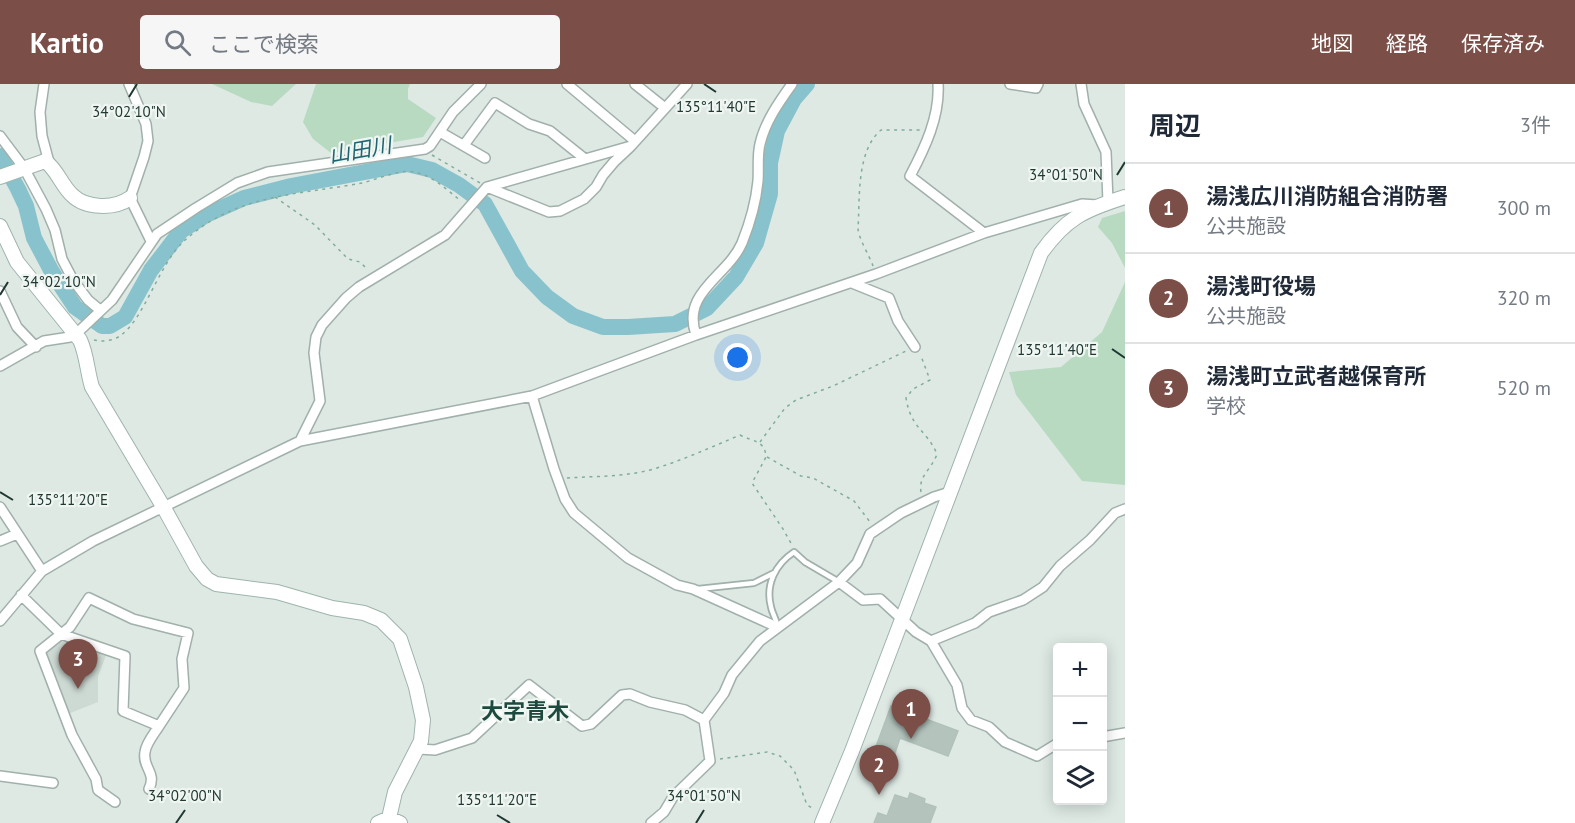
<!DOCTYPE html>
<html lang="ja">
<head>
<meta charset="utf-8">
<style>
  body { margin:0; font-family:"PT Sans","Noto Sans JP",sans-serif; background:#f6f6f7; color:#1f2937 }
  .controls { position:absolute; right:18px; bottom:18px; display:grid; overflow:hidden; border-radius:6px; box-shadow:0 3px 15px #0003 }
  .controls button { width:54px; height:54px; display:grid; place-items:center; padding:0; border:0; border-bottom:2px solid #e0e1e3; background:#fff; color:#1f2937; font:30px sans-serif }
  .you { position:absolute; left:738px; top:274px; width:21px; height:21px; margin:-15px; border:4px solid #fff; border-radius:50%; background:#1a73e8; box-shadow:0 0 0 9px #1a73e833 }
  .badge { display:grid; place-items:center; width:39px; height:39px; border-radius:50%; background:#7b4e47; color:#fff; font-size:20px; font-weight:700 }
  .pin { position:absolute; translate:-50% -50px; filter:drop-shadow(0 2px 3px #0008) }
  .pin::after { content:''; position:absolute; top:32px; width:21px; height:18px; background:inherit; clip-path:polygon(0 0,100% 0,50% 100%) }
  .list { margin:0; padding:0; list-style:none }
  h2 { display:flex; justify-content:space-between; align-items:center; height:78px; margin:0; padding:0 24px; font-size:26px }
  h2 small { font-size:20px; font-weight:400; color:#747a83 }
  .list li { display:grid; grid-template-columns:39px 1fr auto; gap:18px; align-items:center; box-sizing:border-box; height:90px; padding:0 24px; border-top:2px solid #e0e1e3 }
  .list b { display:block; font-size:22px; white-space:nowrap }
  .list p { margin:0; font-size:20px; white-space:nowrap; color:#747a83 }
  .list em { font-size:20px; font-style:normal; color:#747a83 }
  .icon { flex:none; width:33px; height:33px; fill:none; stroke:currentColor; stroke-width:2; stroke-linecap:round; stroke-linejoin:round }
  .map { position:relative; flex:none; width:1125px; height:739px; overflow:hidden }
  header { display:flex; align-items:center; gap:36px; box-sizing:border-box; height:84px; padding:0 30px; background:#7b4e47; color:#fff }
  header strong { font-size:28px }
  nav { display:flex; gap:33px; margin-inline-start:auto; font-size:21px }
  .search { width:420px; height:54px; background:#f6f6f7; display:flex; align-items:center; gap:15px; box-sizing:border-box; padding:0 21px; border-radius:6px; color:#747a83; font-size:22px }
  main { display:flex }
  aside { flex:1; background:#fff }
  .map>svg:first-child { display:block }
</style>
</head>
<body>
<header>
<strong>Kartio</strong>
<div class="search"><svg class="icon" aria-label="search" viewBox="0 0 24 24"><circle cx="10" cy="10" r="6"/><path d="M15 15l6 6"/></svg>ここで検索</div>
<nav><a>地図</a><a>経路</a><a>保存済み</a></nav>
</header>
<main>
<div class="map">
<svg width="1125" height="739" viewBox="0 0 1125 739">
  <rect width="100%" height="100%" fill="#dee9e4"/>
  <path fill="#cdd9d3" d="M61,554L107,569L98,592V618L68,630L42,569L58,561Z"/>
  <path fill="#b8dac1" d="M212,0H296L272,22L251,18Z
    M316,0H410L408,5V15L436,34L423,53L331,69L313,55L303,38Z
    M1125,127V184L1112,159L1098,143L1102,134Z
    M1125,198V401L1082,397L1016,311L1009,288L1061,283L1102,248Z"/>
  <g fill="none" stroke-linecap="round" stroke-linejoin="round">
    <path stroke="#88c3cd" stroke-width="16" d="M0,72L18,105L26,122L34,154L52,188L75,223L102,242H110L125,233L151,186L181,147L206,131L244,114L291,102L407,80L432,86L459,101L485,120L522,187L547,213L573,232L603,243H628L675,240L707,224L736,193L756,159L770,110V79L777,47L794,15L807,0"/>
  </g>
  <path fill="#b4c4bd" stroke="#b1c2bb" stroke-width="1.5" d="M891,622L958,647L948,672L900,654L893,675L874,668Z
    M910,709L925,715L924,719L936,723L930,739H874L878,729L887,732L895,711L908,715Z"/>
  <g fill="none" stroke-linecap="round" stroke-linejoin="round">
    <defs>
      <path id="lane" d="M698,505L754,499L774,489
        M777,541C776,534 772,529 771,523C765,500 776,480 794,468L805,478L839,498"/>
      <path id="street" d="M44,0L40,28L42,52L50,82
        M129,0L146,40L148,57L144,73L130,114L151,157
        M567,0L635,57
        M635,0L665,24
        M938,0C940,32 925,64 910,92L984,149
        M1010,0L1036,4L1038,0
        M1081,0L1084,20L1106,68L1108,118
        M440,48L485,74
        M0,52L24,84L46,125L55,146L62,175L73,196L88,216L100,226
        M464,61L495,19L529,40L550,47L585,75
        M487,103L549,128L560,127L584,115L596,103L603,91L614,78L630,63
        M852,199L889,214L898,237L915,263
        M0,207L17,243L36,263
        M696,251C681,208 727,193 742,159C750,139 756,118 758,97C759,85 757,72 760,60C765,38 779,18 792,0
        M0,282L44,257L70,253L76,250L112,216L157,150L196,124L237,99L268,88L425,65L430,62L453,28L481,0
        M532,312L554,385L565,415L574,429L628,474L677,501L693,505L777,543
        M300,357L320,317L314,269L316,253L322,241L346,214L359,203L445,151L487,103L631,62L687,0
        M0,423L42,487
        M0,457L17,450
        M839,498L863,516L880,515L916,548L931,557L957,601L962,624L971,636L989,643L1005,658L1037,672L1058,659
        M21,511L61,550L125,572L123,627L159,642L184,604L182,575L188,549L133,535L89,514L70,543L40,567L72,651L96,695L98,706L115,718
        M0,537L42,487L93,457L300,357L532,312L696,251L876,190L984,149L1082,120L1097,121
        M931,557L975,539L989,528L1023,516L1043,503L1060,482L1090,456L1115,429L1125,425
        M1102,653L1125,649
        M419,665L435,666L472,654L529,601L582,642L591,640L622,611L630,610L650,618L685,626L704,636
        M0,692L53,699
        M149,705C157,688 142,684 145,668C146,659 154,650 159,642
        M651,739L664,728L673,713L710,677L704,636L724,609L732,591L760,557L839,498L857,479L870,450L901,429L934,413L950,408"/>
      <path id="secondary" d="M0,93L45,77C57,85 61,101 72,111C86,125 115,125 130,114
        M0,142L17,178L80,256C87,271 87,287 92,303L164,424L196,482L207,495L216,500L277,508L332,524L364,529L381,536L400,555L416,603L423,636L421,657L395,708L389,734
        M378,739L389,734L400,739
        M822,739L852,667L1041,169C1066,134 1084,126 1125,113"/>
    </defs>
    <use href="#lane" stroke="#a1b0ab" stroke-width="8"/>
    <use href="#street" stroke="#a1b0ab" stroke-width="12"/>
    <use href="#secondary" stroke="#9eb4ac" stroke-width="16"/>
    <path stroke="#80ac9e" stroke-width="1.5" stroke-dasharray="3 4.5" stroke-linecap="butt" d="M432,71L480,99
      M275,113L315,141L348,175L360,178L368,186
      M873,182C869,171 859,155 858,145C860,115 856,67 881,46H921
      M94,256C102,258 112,257 120,252C145,234 158,182 183,158C233,111 294,111 357,100C375,97 396,85 415,88C433,92 447,106 461,117
      M760,358L785,324L796,316L833,302L906,267
      M767,373L801,392L813,394L854,417L870,438
      M567,394C597,392 628,393 657,384C685,375 712,363 740,351C753,358 765,356 766,373L752,399L783,445L792,461
      M921,408C918,392 932,385 937,370C926,345 911,345 906,314L913,305L930,296L921,272
      M720,675L767,668L780,672L794,686L807,721L814,725"/>
    <use href="#lane" stroke="#fff" stroke-width="4.5"/>
    <use href="#street" stroke="#fff" stroke-width="9"/>
    <use href="#secondary" stroke="#fff" stroke-width="14"/>
  </g>
  <path fill="none" stroke="#203832" stroke-width="2" d="M704,0L716,8M129,13L137,0M1117,91L1125,78M0,211L8,198M1112,265L1125,274M0,408L13,416M497,731L510,739M176,739L185,726M696,739L704,726"/>
  <g text-anchor="middle" dominant-baseline="central" stroke-width="4.5" stroke-linejoin="round" paint-order="stroke">
    <g font-size="21" font-style="italic" fill="#1e6471" stroke="#eff6f2">
      <text transform="translate(360 66) rotate(-10)">山田川</text>
    </g>
    <g font-size="22" font-weight="bold" fill="#1e493e" stroke="#eff6f2">
      <text x="525" y="627">大字青木</text>
    </g>
  </g>
  <g font-size="15" text-anchor="middle" fill="#203832" stroke="#eff6f2" stroke-width="4.5" stroke-linejoin="round" paint-order="stroke">
    <text x="716" y="28">135°11'40"E</text>
    <text x="129" y="33">34°02'10"N</text>
    <text x="1066" y="96">34°01'50"N</text>
    <text x="59" y="203">34°02'10"N</text>
    <text x="1057" y="271">135°11'40"E</text>
    <text x="68" y="421">135°11'20"E</text>
    <text x="185" y="717">34°02'00"N</text>
    <text x="704" y="717">34°01'50"N</text>
    <text x="497" y="721">135°11'20"E</text>
  </g>
</svg>
<div class="controls">
<button>+</button>
<button>−</button>
<button><svg class="icon" aria-label="layers" viewBox="0 0 24 24"><path d="M12 4l9 5-9 5-9-5zM3 14l9 5 9-5"/></svg></button>
</div>
<div class="you"></div>
<div class="pin badge" style="left:911px;top:655px">1</div>
<div class="pin badge" style="left:879px;top:711px">2</div>
<div class="pin badge" style="left:78px;top:605px">3</div>
</div>
<aside>
<h2>周辺<small>3件</small></h2>
<ul class="list">
<li><span class="badge">1</span><div><b>湯浅広川消防組合消防署</b><p>公共施設</p></div><em>300 m</em></li>
<li><span class="badge">2</span><div><b>湯浅町役場</b><p>公共施設</p></div><em>320 m</em></li>
<li><span class="badge">3</span><div><b>湯浅町立武者越保育所</b><p>学校</p></div><em>520 m</em></li>
</ul>
</aside>
</main>
</body>
</html>
